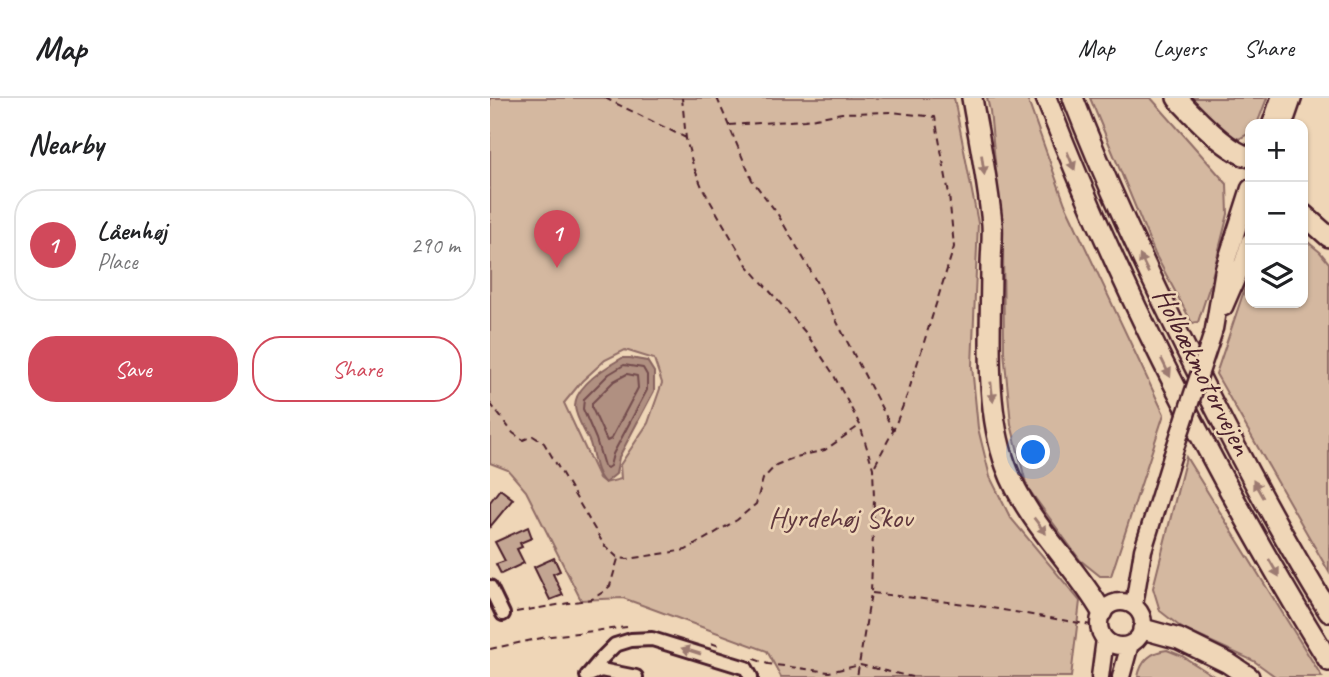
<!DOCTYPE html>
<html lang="en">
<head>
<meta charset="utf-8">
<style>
  body { margin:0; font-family:Caveat,sans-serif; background:#f6f6f6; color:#202124 }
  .controls { position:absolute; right:21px; top:21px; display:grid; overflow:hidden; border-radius:14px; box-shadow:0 2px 5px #0004 }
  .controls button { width:63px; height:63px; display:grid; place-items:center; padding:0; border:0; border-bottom:2px solid #e0e0e0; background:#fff; color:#202124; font:35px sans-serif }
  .you { position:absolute; left:544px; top:355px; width:24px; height:24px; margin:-18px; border:5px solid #fff; border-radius:50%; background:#1a73e8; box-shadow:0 0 0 10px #1a73e833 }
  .badge { display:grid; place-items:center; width:46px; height:46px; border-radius:50%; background:#d1495b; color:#fff; font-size:23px; font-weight:700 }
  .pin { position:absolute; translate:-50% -58px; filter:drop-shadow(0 2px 4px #0008) }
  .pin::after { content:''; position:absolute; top:37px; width:24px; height:21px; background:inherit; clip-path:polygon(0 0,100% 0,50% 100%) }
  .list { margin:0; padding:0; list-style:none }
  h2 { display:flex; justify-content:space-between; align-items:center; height:91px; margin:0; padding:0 28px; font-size:30px }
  h2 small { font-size:23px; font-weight:400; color:#757577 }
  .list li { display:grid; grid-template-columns:46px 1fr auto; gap:21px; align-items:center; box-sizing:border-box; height:112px; margin:0 14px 14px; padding:0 14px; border:2px solid #e0e0e0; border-radius:28px }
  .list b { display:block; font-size:26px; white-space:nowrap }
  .list p { margin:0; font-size:23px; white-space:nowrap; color:#757577 }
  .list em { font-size:23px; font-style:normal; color:#757577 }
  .actions { display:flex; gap:14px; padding:21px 28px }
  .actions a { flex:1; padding:16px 0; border:2px solid #d1495b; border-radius:28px; text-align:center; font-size:24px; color:#d1495b }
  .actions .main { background:#d1495b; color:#fff }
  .icon { flex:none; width:38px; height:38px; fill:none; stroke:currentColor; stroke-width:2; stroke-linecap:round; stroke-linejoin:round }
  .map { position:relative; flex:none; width:839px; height:579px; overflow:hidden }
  header { display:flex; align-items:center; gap:42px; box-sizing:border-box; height:98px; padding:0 35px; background:#fff; border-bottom:2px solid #e0e0e0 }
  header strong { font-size:33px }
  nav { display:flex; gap:38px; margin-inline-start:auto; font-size:24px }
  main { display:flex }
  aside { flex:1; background:#fff }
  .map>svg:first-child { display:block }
</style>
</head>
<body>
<header>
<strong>Map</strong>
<nav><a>Map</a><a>Layers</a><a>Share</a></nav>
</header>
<main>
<aside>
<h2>Nearby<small></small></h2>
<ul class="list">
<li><span class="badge">1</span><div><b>Låenhøj</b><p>Place</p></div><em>290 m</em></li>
</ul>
<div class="actions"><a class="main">Save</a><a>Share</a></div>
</aside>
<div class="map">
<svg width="839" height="579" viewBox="0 0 839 579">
  <rect width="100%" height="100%" fill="#efd6b7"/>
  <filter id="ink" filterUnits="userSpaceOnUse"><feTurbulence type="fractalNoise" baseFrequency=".0143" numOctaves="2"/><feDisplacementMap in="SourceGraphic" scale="14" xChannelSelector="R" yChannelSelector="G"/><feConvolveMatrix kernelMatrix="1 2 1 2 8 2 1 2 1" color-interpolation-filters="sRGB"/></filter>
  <g filter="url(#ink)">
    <path fill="#d4b8a0" stroke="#8f6c66" stroke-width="2" fill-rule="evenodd" d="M0,0H464L488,125L482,268L488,330L500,379L520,419L590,503L581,579H291L277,553L133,500L91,502L36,393L18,372L0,365ZM135,252L164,261L172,285L158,325L130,367L131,381L115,385L109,380L74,305L92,283L115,262Z
      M497,0H537L575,106L674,316L621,478H610L590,462L537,389L521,326L514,253L513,142L500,13Z
      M600,0H661L737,86L738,116L720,187L708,224L702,225L665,156Z
      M696,0H777L767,26H760V35L749,41L733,34Z
      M813,140L830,154L839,165V474L726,276L760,175V205H813Z
      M696,359L832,579H786L764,563L693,531L670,513L663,490Z
      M677,552L692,558L725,579H648C651,563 660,554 677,552Z"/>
    <path fill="#b09081" stroke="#87635f" stroke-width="2" d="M132,260H140L157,263L164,274V293L129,359L126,376L115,385C105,376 104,358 100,345C96,334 86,321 85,309C84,289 116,269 132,260Z"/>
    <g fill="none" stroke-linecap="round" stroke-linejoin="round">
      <path stroke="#734c4d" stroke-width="2" d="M134,267L153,270L157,277V292L123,356L120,368L117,370L114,368L106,341L93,311L94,301L119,276Z
        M137,276L147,278L148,290L121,341L117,343L102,310V305L124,283Z"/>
    </g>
    <path fill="#c3a592" stroke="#4a1f2b" stroke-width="2" d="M10,391L23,401L0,429V404Z
      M38,429L42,440L30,445L32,449L27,451L34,465L11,476L6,466L15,463L5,444Z
      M64,460L70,473L63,476L73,497L60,502L44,469Z"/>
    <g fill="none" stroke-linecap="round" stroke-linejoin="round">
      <defs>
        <path id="minor" d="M0,489L13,516
          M99,577L111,572L146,579
          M97,578L113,559L125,547L141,542L162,541L256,570L261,579"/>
        <path id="major" d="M781,26L790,0
          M794,26L803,0
          M734,209L753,165L760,143
          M724,231L734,171L760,90
          M609 526a22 22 0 1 1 44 0a22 22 0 1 1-44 0Z
          M644,507L653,452L682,359
          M610,579L615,541
          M631,579L640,546"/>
        <path id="highway" d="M482,0C489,41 498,84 502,126C503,140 501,154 501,168C501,232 494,308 516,368C536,424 583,464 612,514
          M556,0C607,132 668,260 735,384C768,444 802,505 839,563
          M583,0C615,83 653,163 692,243C737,335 784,426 839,514
          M687,0C703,17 738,55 760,59
          M813,116L839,139
          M653,531L689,541L738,565L759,579"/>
      </defs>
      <use href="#minor" stroke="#4a1f2b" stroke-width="18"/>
      <use href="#major" stroke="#4a1f2b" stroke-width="21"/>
      <use href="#highway" stroke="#4a1f2b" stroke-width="24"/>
      <path stroke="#4a1f2b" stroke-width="2" stroke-dasharray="7 5" stroke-linecap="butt" d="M115,0L196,40
        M192,0L196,41L203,67L212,89L257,167L316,235L342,274L370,327L383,370L384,400L381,495L367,579
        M227,0L262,82L287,115L318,168L403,332
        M239,27L315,22L352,15L401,14L445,19L459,96L464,149L418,295L403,333L384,369
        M0,305L23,335L33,342L43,338L54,345L114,447L128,460L138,461L196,452L247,422L266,406L273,381L286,367L306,359L335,352L369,328
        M382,495L484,507L601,527
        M26,514L102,501L113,494L120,488L128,461
        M221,545L232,549
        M0,551L61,538L137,529
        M264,561L278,566L339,574L370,567L422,579"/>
      <use href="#minor" stroke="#efd6b7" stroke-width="12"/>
      <use href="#major" stroke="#efd6b7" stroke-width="16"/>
      <use href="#highway" stroke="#efd6b7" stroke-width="19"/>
      <defs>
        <path id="major-bridge" d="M682,359L723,235"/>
      </defs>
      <use href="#major-bridge" stroke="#4a1f2b" stroke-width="21" stroke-linecap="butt"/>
      <use href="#major-bridge" stroke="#efd6b7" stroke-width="16"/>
    </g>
    <defs><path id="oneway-solid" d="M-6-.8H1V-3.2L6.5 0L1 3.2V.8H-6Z" transform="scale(1.75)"/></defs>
    <g fill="#9c7a71">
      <use href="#oneway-solid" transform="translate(581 63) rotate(68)"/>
      <use href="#oneway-solid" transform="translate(493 67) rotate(82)"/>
      <use href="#oneway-solid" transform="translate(654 166) rotate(-116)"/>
      <use href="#oneway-solid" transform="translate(676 270) rotate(64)"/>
      <use href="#oneway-solid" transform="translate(502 294) rotate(83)"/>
      <use href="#oneway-solid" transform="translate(768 391) rotate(-119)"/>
      <use href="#oneway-solid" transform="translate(550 428) rotate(53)"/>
      <use href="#oneway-solid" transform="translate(784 470) rotate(60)"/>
      <use href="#oneway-solid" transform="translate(201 553) rotate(-163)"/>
    </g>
  </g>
  <g text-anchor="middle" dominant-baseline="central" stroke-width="5" stroke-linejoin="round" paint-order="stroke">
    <g font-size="30" fill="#4a1f2b" stroke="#efd6b7">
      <text transform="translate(713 273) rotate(63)">Holbækmotorvejen</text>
    </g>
    <g font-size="30" fill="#5f363d" stroke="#efd6b7">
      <text x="350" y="419">Hyrdehøj Skov</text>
    </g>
  </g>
</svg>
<div class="controls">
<button>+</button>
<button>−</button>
<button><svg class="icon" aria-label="layers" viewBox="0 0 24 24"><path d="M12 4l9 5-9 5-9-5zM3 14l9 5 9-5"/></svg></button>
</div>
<div class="you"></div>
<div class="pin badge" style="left:67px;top:170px">1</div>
</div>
</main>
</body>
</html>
